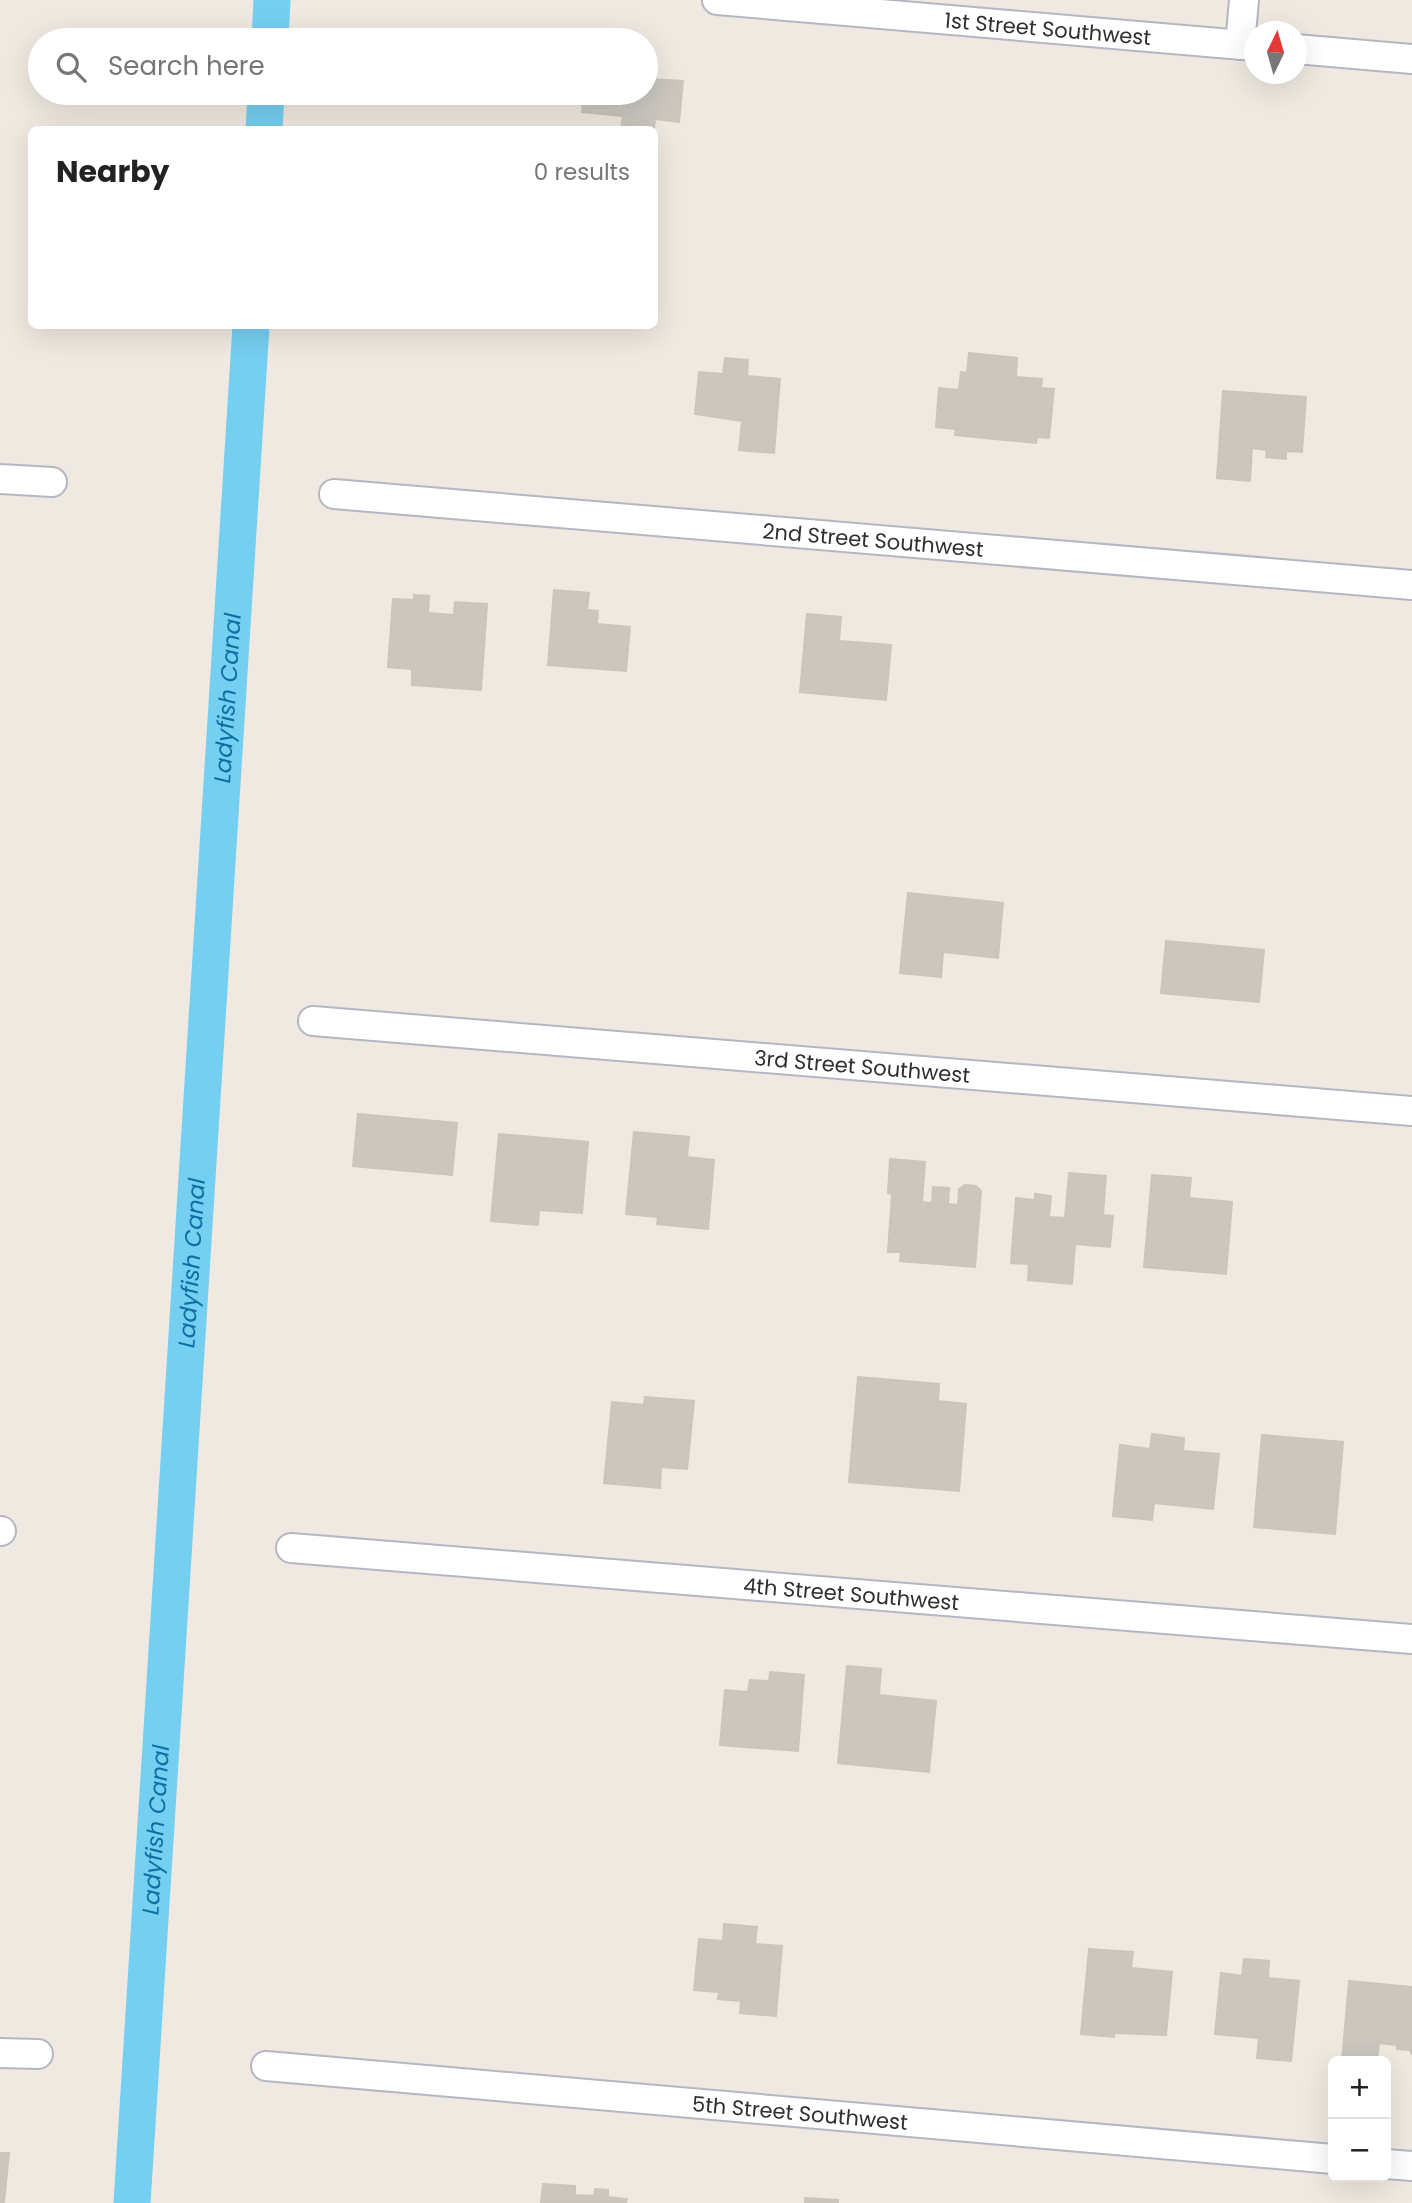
<!DOCTYPE html>
<html lang="en">
<head>
<meta charset="utf-8">
<style>
  body { margin:0; font-family:Poppins,sans-serif; background:#f2f2f2; color:#222 }
  .controls { position:absolute; right:21px; bottom:21px; display:grid; overflow:hidden; border-radius:10px; box-shadow:0 7px 28px #0002 }
  .controls button { width:63px; height:63px; display:grid; place-items:center; padding:0; border:0; border-bottom:2px solid #e0e0e0; background:#fff; color:#222; font:35px sans-serif }
  .compass { position:absolute; left:1244px; top:21px; width:63px; height:63px; border-radius:50%; background:#fff; box-shadow:0 7px 28px #0002; rotate:5deg }
  .list { margin:0; padding:0; list-style:none }
  h2 { display:flex; justify-content:space-between; align-items:center; height:91px; margin:0; padding:0 28px; font-size:30px }
  h2 small { font-size:23px; font-weight:400; color:#767676 }
  .icon { flex:none; width:38px; height:38px; fill:none; stroke:currentColor; stroke-width:2; stroke-linecap:round; stroke-linejoin:round }
  .map { position:relative; flex:none; width:1412px; height:2203px; overflow:hidden }
  .search { position:absolute; background:#fff; box-shadow:0 7px 28px #0002; left:28px; top:28px; width:630px; height:77px; display:flex; align-items:center; gap:18px; box-sizing:border-box; padding:0 24px; border-radius:38px; color:#767676; font-size:26px }
  .panel { position:absolute; background:#fff; box-shadow:0 7px 28px #0002; left:28px; top:126px; width:630px; height:203px; border-radius:10px }
  .map>svg:first-child { display:block }
</style>
</head>
<body>
<div class="map">
<svg width="1412" height="2203" viewBox="0 0 1412 2203">
  <rect width="100%" height="100%" fill="#efe9e1"/>
  <g fill="none" stroke-linecap="round" stroke-linejoin="round">
    <g stroke="#75cff0" stroke-width="37">
      <path d="M270,40L272,0"/>
      <path d="M264,130L266,93"/>
      <path id="s1" d="M132,2203L251,326"/>
    </g>
  </g>
  <path fill="#cbc7bf" stroke="#cbc5ba" stroke-width="2" d="M646,79L683,81L679,122L655,119L654,130H621L623,116L582,112L584,93H646Z
    M969,353L1017,358L1016,377L1042,379L1041,388L1054,389L1049,438L1037,437L1036,443L955,435L956,429L936,427L939,388L959,390L961,372L967,373Z
    M725,358L748,360L747,376L780,379L774,453L739,450L742,421L695,414L699,372L723,374Z
    M1223,391L1306,397L1302,452L1286,451V459L1266,457L1267,450L1252,448L1250,481L1217,478Z
    M554,590L589,593L587,610L598,611L597,624L630,627L626,671L548,665Z
    M414,595L429,596L428,613L454,615L455,602L487,604L481,690L412,685V669L388,667L393,599L414,600Z
    M807,614L841,617L839,641L891,645L886,700L800,692Z
    M908,893L1003,903L998,958L943,952L941,977L900,973Z
    M1166,941L1264,950L1259,1002L1161,993Z
    M358,1114L457,1123L452,1175L353,1166Z
    M634,1132L689,1137L687,1157L714,1160L708,1229L657,1224L658,1217L626,1214Z
    M499,1134L588,1142L582,1213L539,1210L538,1225L491,1221Z
    M890,1159L925,1162L922,1202L932,1203L933,1187L949,1188L948,1204L958,1205L959,1189L965,1185L976,1186L981,1191L975,1267L900,1261L901,1252H888L892,1194L888,1193Z
    M1069,1173L1106,1176L1103,1215L1113,1216L1110,1247L1075,1244L1072,1284L1028,1280L1029,1264L1011,1263L1016,1198L1035,1200V1194L1051,1196L1049,1217L1065,1218Z
    M1152,1175L1191,1178L1189,1198L1232,1202L1226,1274L1144,1267Z
    M858,1377L939,1384L938,1401L966,1404L959,1491L849,1482Z
    M645,1397L694,1401L687,1469L661,1467L660,1488L604,1483L612,1402L644,1405Z
    M1152,1434L1184,1438L1183,1451L1219,1454L1213,1509L1154,1503L1152,1520L1113,1516L1120,1445L1150,1449Z
    M1262,1435L1343,1442L1335,1534L1254,1527Z
    M847,1666L881,1669L879,1695L936,1701L929,1772L838,1763Z
    M770,1672L804,1675L798,1751L720,1745L725,1690L748,1692L750,1680L769,1681Z
    M724,1924L757,1927L755,1944L782,1946L776,2016L740,2013L741,2001L718,1999L719,1992L694,1990L699,1939L723,1941Z
    M1089,1949L1133,1952L1131,1968L1172,1972L1166,2035L1114,2033V2037L1081,2034Z
    M1244,1959L1269,1961L1268,1978L1299,1981L1291,2061L1257,2058L1259,2038L1215,2034L1221,1973L1242,1976Z
    M1349,1981L1412,1987V2055L1410,2050L1397,2049V2045L1379,2043L1377,2061H1342Z
    M0,2153H9L4,2202H0Z
    M543,2184L575,2186V2195L594,2196L595,2189L608,2190V2197L627,2199L626,2203H541Z
    M805,2198L838,2200V2203H805Z"/>
  <g fill="none" stroke-linecap="round" stroke-linejoin="round">
    <defs>
      <g id="minor">
        <path id="s2" d="M717,0L1254,46"/>
        <path d="M1240,45L1244,0"/>
        <path d="M1296,49L1412,59"/>
        <path d="M0,479L52,482"/>
        <path id="s3" d="M334,494L1412,585"/>
        <path id="s4" d="M313,1021L1412,1111"/>
        <path d="M0,1531H1"/>
        <path id="s5" d="M291,1548L1412,1639"/>
        <path d="M0,2053L38,2054"/>
        <path id="s6" d="M266,2066L1333,2159"/>
        <path d="M1386,2164L1412,2166"/>
      </g>
    </defs>
    <use href="#minor" stroke="#b4b7c1" stroke-width="32"/>
    <use href="#minor" stroke="#fff" stroke-width="28"/>
  </g>
  <g text-anchor="middle" dominant-baseline="central" stroke-width="5" stroke-linejoin="round" paint-order="stroke">
    <g font-size="21" fill="#2e2e2e" stroke="#fff">
      <text stroke="none"><textPath href="#s2" startOffset="332">1st Street Southwest</textPath></text>
      <text stroke="none"><textPath href="#s3" startOffset="541">2nd Street Southwest</textPath></text>
      <text stroke="none"><textPath href="#s4" startOffset="551">3rd Street Southwest</textPath></text>
      <text stroke="none"><textPath href="#s5" startOffset="562">4th Street Southwest</textPath></text>
      <text stroke="none"><textPath href="#s6" startOffset="536">5th Street Southwest</textPath></text>
    </g>
    <g font-size="23" font-style="italic" fill="#0d6fa3" stroke="#fff">
      <text stroke="none"><textPath href="#s1" startOffset="1508">Ladyfish Canal</textPath></text>
      <text stroke="none"><textPath href="#s1" startOffset="942">Ladyfish Canal</textPath></text>
      <text stroke="none"><textPath href="#s1" startOffset="374">Ladyfish Canal</textPath></text>
    </g>
  </g>
</svg>
<div class="controls">
<button>+</button>
<button>−</button>
</div>
<svg class="compass" viewBox="-18 -18 36 36"><path d="M0-13l5 13h-10z" fill="#e53935"/><path d="M0 13l5-13h-10z" fill="#767676"/></svg>
<div class="search"><svg class="icon" aria-label="search" viewBox="0 0 24 24"><circle cx="10" cy="10" r="6"/><path d="M15 15l6 6"/></svg>Search here</div>
<section class="panel">
<h2>Nearby<small>0 results</small></h2>
<ul class="list">
</ul>
</section>
</div>
</body>
</html>
